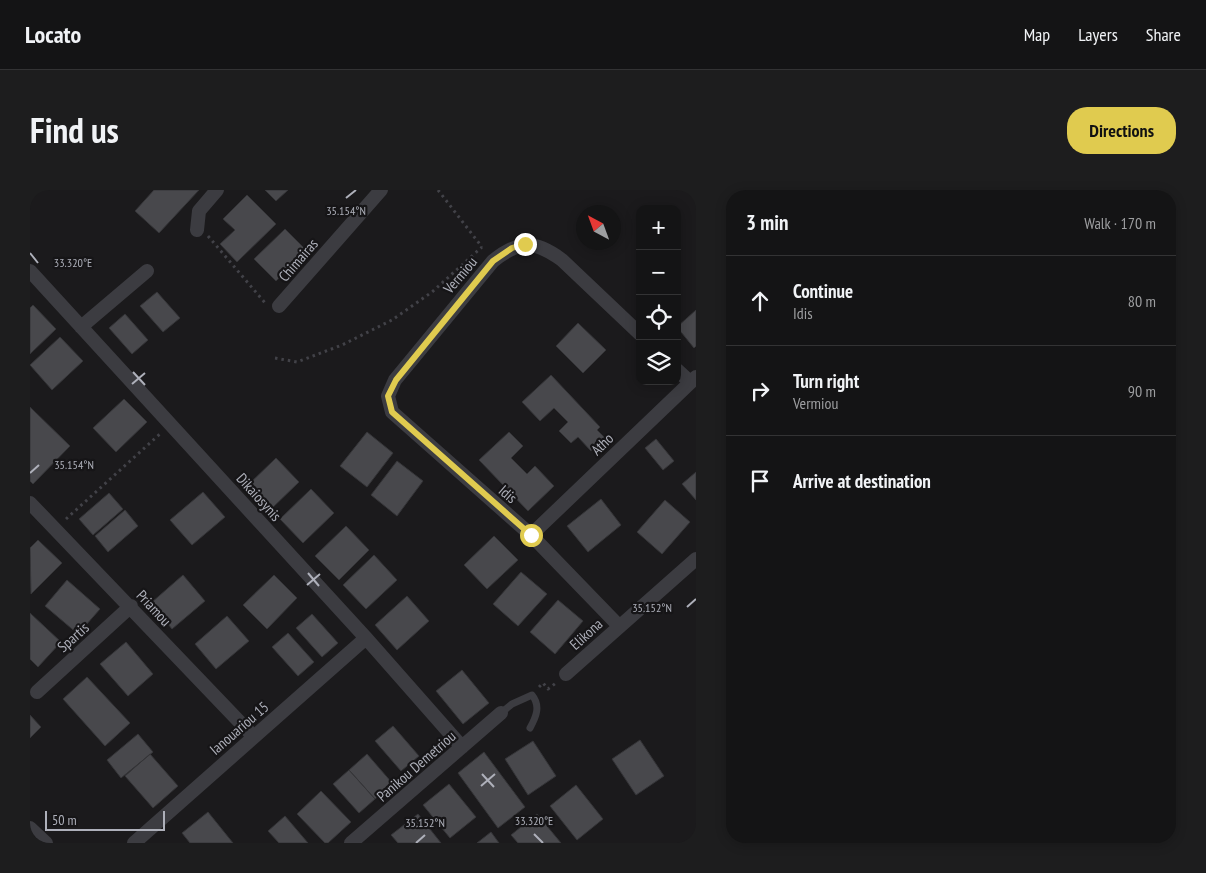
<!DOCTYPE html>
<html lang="en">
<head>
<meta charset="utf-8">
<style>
  body { margin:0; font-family:"PT Sans Narrow",sans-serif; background:#1d1d1e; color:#f1f3f6 }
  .controls { position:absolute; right:15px; top:15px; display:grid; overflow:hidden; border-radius:10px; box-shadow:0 2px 12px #0003 }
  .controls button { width:45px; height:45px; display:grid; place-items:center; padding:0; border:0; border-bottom:1px solid #333334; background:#141415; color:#f1f3f6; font:25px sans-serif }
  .compass { position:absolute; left:546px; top:15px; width:45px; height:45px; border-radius:50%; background:#141415; box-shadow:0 2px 12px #0003; rotate:319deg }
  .scale { position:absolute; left:15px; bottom:12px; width:120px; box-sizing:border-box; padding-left:5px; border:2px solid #aeb0ba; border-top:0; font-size:14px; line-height:18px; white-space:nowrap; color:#aeb0ba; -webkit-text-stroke:4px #161517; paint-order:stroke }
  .stop { position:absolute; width:15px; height:15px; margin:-11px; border:4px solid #e0cb4f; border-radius:50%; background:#fff }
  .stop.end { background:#e0cb4f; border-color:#fff; box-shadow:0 1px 5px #0008 }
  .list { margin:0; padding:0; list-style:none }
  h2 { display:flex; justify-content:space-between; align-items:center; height:65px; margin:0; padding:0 20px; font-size:21px }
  h2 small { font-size:16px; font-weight:400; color:#9d9ea0 }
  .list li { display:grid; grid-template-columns:32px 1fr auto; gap:15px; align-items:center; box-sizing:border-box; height:90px; padding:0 20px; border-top:1px solid #333334 }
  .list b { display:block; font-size:19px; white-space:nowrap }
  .list p { margin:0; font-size:16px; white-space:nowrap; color:#9d9ea0 }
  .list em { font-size:16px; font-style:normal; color:#9d9ea0 }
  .icon { flex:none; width:28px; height:28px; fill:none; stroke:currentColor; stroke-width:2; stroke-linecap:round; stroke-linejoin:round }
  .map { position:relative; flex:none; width:666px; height:653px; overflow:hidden; border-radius:20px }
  header { display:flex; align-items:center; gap:30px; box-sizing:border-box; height:70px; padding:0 25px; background:#141415; border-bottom:1px solid #333334 }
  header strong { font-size:24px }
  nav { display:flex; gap:28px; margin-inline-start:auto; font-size:18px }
  .intro { display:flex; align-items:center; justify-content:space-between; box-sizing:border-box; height:120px; padding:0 30px }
  h1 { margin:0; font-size:35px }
  .button { padding:12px 22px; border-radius:20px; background:#e0cb4f; color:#111; font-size:18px; font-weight:700 }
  main { display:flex; gap:30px; padding:0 30px }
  aside { flex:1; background:#141415; border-radius:20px; box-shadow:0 2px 12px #0003 }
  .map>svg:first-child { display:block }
</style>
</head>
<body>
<header>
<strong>Locato</strong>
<nav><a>Map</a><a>Layers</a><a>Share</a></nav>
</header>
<div class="intro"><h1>Find us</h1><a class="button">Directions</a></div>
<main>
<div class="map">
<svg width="666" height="653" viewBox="0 0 666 653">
  <rect width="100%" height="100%" fill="#1b1a1c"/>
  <path fill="#48484c" stroke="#353538" d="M124,0H169L129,43L105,21Z
    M235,0H258L246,11Z
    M217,5L246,34L207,72L190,54L205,40L193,29Z
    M255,39L277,61L246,91L224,69Z
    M127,102L150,128L133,142L110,116Z
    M3,115L26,139L0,164V118Z
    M666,120V156L664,158L647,137Z
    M95,124L118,150L102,164L79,138Z
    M548,133L576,160L553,183L526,156Z
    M30,147L53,171L22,200L0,175Z
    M521,185L570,237L567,240L575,248L561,261L548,247L541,253L529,241L538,232L524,218L510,231L492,212Z
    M94,209L117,232L86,262L63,238Z
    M0,217L40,256L3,294L0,291Z
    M337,242L363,263L337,297L310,276Z
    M479,242L493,256L481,268L497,284L505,276L524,296L498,321L449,270Z
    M626,249L644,271L633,280L615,258Z
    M246,268L269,292L238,322L215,298Z
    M367,271L393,291L367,326L341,305Z
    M666,282V310L652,294Z
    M281,299L304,323L273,353L250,329Z
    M173,302L195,327L162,355L140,330Z
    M79,303L93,319L63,345L49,329Z
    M571,309L591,335L558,362L537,336Z
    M635,310L660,332L632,364L607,342Z
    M95,320L108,336L78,362L65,346Z
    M316,336L339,360L309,390L285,366Z
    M464,346L488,370L457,399L434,375Z
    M8,350L32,373L1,404L0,358Z
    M344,365L367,390L336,419L313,395Z
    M491,382L517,404L488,436L463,414Z
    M153,385L175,411L142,439L121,413Z
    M244,385L267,408L237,439L213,415Z
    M37,390L70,419L48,444L15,416Z
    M377,406L399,431L367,460L345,435Z
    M528,410L553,431L525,464L500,442Z
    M0,423L31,452L8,477L0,469Z
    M282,424L308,453L292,467L266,438Z
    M197,426L219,451L186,479L165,454Z
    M258,443L284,472L268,486L242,457Z
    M96,452L123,484L98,506L70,474Z
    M432,480L459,513L433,534L406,501Z
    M57,487L100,533L75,556L33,509Z
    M0,525L11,537L0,548Z
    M363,536L389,566L371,581L345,551Z
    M108,544L123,562L91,588L77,570Z
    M610,550L634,586L606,605L582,569Z
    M503,551L526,586L498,605L475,569Z
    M454,562L495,617L468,638L428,583Z
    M120,564L148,596L123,618L95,586Z
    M337,564L363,594L345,609L319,580Z
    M319,580L345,609L329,623L303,594Z
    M419,594L446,627L420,648L393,615Z
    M546,595L573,629L547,650L520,616Z
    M291,601L321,632L298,653H295L267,624Z
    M178,622L203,653H160L152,643Z
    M388,624L411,653H368L361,645Z
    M507,624L531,653H488L481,645Z
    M255,626L278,653H249L238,641Z
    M461,642L469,653H447Z"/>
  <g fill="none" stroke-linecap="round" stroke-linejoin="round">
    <path stroke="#424248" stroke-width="3" stroke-dasharray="2.5 4" stroke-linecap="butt" d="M408,0L452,57
      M178,46L236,114
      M245,168L267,172L312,155L362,130L402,102L452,57
      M36,329L131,243
      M509,497L513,493L518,499L526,493"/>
    <path stroke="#3c3c41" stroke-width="7" d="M471,523L482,514L502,505C511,516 506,527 500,538"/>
    <path stroke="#3c3c41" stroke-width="14" d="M167,40L169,21L187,0
      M0,81L336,448L432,557
      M249,116L351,0
      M51,137L117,81
      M647,180L660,192
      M0,313L223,546
      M501,345L666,187
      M589,436L501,345L362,222L358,206L365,190L463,71C489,50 505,50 532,70L610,144
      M536,484L666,369
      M7,502L101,416
      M0,638L16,653
      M104,653L336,448
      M321,653L471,523"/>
  </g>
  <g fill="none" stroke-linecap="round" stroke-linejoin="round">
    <path stroke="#e0cb4f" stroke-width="6" d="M495,54L482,58L463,71L366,190L358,206L362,222L501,345"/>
  </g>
  <path fill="none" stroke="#aeb0ba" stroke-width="2" d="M316,8L326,0M0,63L8,73M103,182L115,195M102,194L115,183M0,283L9,275M278,383L289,396M277,395L290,384M657,417L666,409M452,584L464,597M451,596L465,584M504,644L513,653M386,653L395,645"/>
  <g text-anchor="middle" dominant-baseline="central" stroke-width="4.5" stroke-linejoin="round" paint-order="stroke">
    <g font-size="15" fill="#aeb0ba" stroke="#161517">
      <text transform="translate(268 70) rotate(-49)">Chimairas</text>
      <text transform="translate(430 85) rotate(-50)">Vermiou</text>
      <text transform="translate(572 254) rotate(-44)">Atho</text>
      <text transform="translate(478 304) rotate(41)">Idis</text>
      <text transform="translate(229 307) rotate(48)">Dikaiosynis</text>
      <text transform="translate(124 418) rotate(47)">Priamou</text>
      <text transform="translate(556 444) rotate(-42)">Elikona</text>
      <text transform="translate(43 447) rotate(-42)">Spartis</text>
      <text transform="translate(209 538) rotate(-41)">Ianouariou 15</text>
      <text transform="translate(386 576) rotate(-41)">Panikou Demetriou</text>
    </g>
  </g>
  <g font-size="12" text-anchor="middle" fill="#aeb0ba" stroke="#161517" stroke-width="4.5" stroke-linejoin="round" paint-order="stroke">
    <text x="316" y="25">35.154°N</text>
    <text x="43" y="77">33.320°E</text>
    <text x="44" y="279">35.154°N</text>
    <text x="622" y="422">35.152°N</text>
    <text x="504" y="635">33.320°E</text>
    <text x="395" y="637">35.152°N</text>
  </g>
</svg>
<div class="controls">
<button>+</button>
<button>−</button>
<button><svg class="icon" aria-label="locate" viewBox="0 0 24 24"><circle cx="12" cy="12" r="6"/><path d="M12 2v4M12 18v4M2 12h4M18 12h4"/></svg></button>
<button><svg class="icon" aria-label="layers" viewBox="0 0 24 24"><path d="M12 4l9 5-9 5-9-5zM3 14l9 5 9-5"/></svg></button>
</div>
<svg class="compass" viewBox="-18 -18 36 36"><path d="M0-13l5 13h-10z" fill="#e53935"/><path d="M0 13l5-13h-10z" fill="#9d9ea0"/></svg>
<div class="scale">50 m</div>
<div class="stop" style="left:501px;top:345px"></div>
<div class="stop end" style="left:495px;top:54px"></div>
</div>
<aside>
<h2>3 min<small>Walk · 170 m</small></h2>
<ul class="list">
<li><svg class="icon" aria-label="ahead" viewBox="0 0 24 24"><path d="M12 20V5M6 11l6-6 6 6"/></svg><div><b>Continue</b><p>Idis</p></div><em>80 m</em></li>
<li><svg class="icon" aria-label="right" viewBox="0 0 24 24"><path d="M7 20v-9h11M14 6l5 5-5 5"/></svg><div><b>Turn right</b><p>Vermiou</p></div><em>90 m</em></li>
<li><svg class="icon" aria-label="arrive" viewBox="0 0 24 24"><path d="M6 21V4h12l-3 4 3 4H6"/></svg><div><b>Arrive at destination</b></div></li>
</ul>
</aside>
</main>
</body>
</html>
